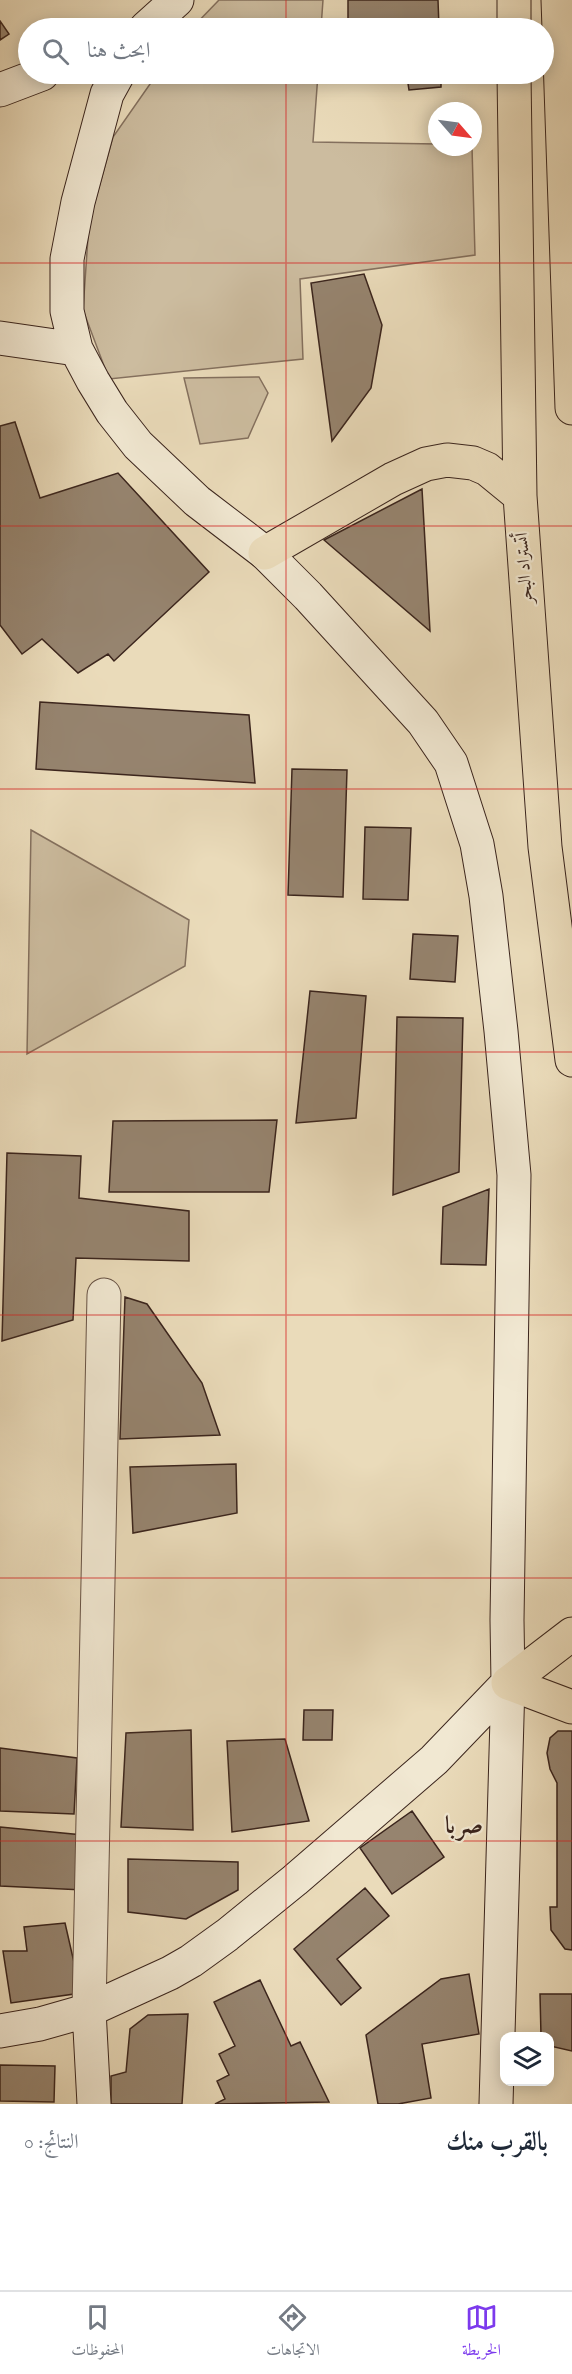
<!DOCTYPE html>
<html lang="ar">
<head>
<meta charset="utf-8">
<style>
  body { margin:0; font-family:"IM FELL English",Amiri,serif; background:#f2f2f3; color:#1f2937; direction:rtl }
  .controls { position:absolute; right:18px; bottom:18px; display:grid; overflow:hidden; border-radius:12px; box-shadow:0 3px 15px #0003 }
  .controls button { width:54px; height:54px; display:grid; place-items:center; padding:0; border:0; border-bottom:2px solid #e0e1e3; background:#fff; color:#1f2937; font:30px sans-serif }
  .compass { position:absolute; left:428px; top:102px; width:54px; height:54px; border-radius:50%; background:#fff; box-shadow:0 3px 15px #0003; rotate:118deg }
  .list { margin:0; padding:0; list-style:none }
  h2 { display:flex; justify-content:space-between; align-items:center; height:78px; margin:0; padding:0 24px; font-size:26px }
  h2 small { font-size:20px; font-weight:400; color:#747a83 }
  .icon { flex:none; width:33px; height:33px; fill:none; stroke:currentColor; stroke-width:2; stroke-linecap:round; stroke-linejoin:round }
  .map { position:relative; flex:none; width:572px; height:2104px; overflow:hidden; direction:ltr }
  .search { position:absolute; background:#fff; box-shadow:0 3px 15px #0003; left:18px; right:18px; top:18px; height:66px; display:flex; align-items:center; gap:15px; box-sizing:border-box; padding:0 21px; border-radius:33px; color:#747a83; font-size:22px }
  .sheet { height:186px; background:#fff }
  nav { display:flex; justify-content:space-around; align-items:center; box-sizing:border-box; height:84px; border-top:2px solid #e0e1e3; background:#fff; font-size:16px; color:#747a83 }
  nav a { display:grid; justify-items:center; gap:3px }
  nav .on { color:#7c3aed }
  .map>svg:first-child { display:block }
</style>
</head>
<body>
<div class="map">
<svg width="572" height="2104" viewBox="0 0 572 2104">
  <rect width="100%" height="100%" fill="#eadbba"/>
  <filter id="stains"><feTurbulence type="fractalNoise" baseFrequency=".00333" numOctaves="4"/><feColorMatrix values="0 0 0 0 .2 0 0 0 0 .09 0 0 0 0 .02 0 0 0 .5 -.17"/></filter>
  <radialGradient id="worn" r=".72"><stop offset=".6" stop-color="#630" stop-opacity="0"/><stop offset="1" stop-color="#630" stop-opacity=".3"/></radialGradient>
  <path fill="#ccbc9f" stroke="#84705e" stroke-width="1.5" d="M219,0H323L321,28H192Z
    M157,74H318L313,142L437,144V147H472L475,255L300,279L303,359L109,379L83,310L89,223L113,137Z
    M259,377L268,393L248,438L200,444L184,378Z
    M31,830L189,920L185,966L27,1054Z"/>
  <path fill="#96846f" stroke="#3b251d" stroke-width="1.5" d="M348,0H438L439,28H348Z
    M0,21L9,34L0,40Z
    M347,74H441V87L409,90L407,77L347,82Z
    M364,274L382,325L371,388L332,441L311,283Z
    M15,422L40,498L118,473L209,572L114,661L108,654L78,673L42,639L22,654L0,625V426Z
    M422,489L430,631L324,540Z
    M40,702L249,715L255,783L36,769Z
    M292,769L347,770L343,897L288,895Z
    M365,827L411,828L408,900L363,899Z
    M413,934L458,936L455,982L410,979Z
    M310,991L366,996L356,1118L296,1123Z
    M397,1017L463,1018L459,1172L393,1195Z
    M277,1120L269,1192H109L113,1121Z
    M7,1153L81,1156L79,1198L189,1211V1261L76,1258L73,1320L2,1341Z
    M489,1189L486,1265L441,1264L443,1207Z
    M125,1297L147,1304L202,1383L220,1435L120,1439Z
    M236,1464L237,1513L133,1533L130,1467Z
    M304,1710H333L332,1740H303Z
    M191,1730L193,1830L121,1827L126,1733Z
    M558,1731H572V1950L565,1949L551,1930L550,1907H557V1783L550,1769L547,1753L550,1738Z
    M285,1739L309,1821L232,1832L227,1741Z
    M0,1748L77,1758L74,1814L0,1811Z
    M412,1811L444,1857L392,1894L360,1848Z
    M0,1827L83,1835V1890L0,1886Z
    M128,1859L238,1862V1890L186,1919L128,1912Z
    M365,1888L389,1916L337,1959L361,1988L341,2005L294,1949Z
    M65,1923L81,1993L11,2003L3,1951H27L24,1927Z
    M469,1974L479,2034L422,2044L431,2098L398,2104H378L366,2035L441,1979Z
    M260,1980L291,2046L300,2042L329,2102L215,2104L225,2099L217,2081L229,2075L219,2054L235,2046L214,2002Z
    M540,1994H572V2051L550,2046V2036H541Z
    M188,2014L182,2104H111V2076L126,2072L130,2029L148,2015Z
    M0,2065L55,2066L54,2102L0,2101Z"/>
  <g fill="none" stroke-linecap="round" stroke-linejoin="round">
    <defs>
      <path id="street" d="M89,2010L104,1295"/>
      <path id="secondary" d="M146,28L177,0
        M118,74L107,94L78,202L67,259V311L76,349L93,381L112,412L138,445L197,501L265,553L308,596L423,722L451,763L477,844L486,896L501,1031L514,1175L507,1620L508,1683L496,2104
        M0,90L42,74
        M0,338L76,349
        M89,2010L94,2104
        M0,2031L40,2024L89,2010L170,1973L191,1961L227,1935L295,1880L434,1760L508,1683"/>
      <path id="highway" d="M514,0V28
        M558,0L572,408
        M514,74L520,496L545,847L572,1060
        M265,553L393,479L426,464L447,460L473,463L487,469L520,496
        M508,1683L572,1634
        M508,1683L572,1707"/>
    </defs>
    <use href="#street" stroke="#675244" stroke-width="35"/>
    <use href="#secondary" stroke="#3b251d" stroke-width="35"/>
    <use href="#highway" stroke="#3b251d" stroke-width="35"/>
    <use href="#street" stroke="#f1e8d2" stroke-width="33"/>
    <use href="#secondary" stroke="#f1e8d2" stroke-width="33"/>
    <use href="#highway" stroke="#eadbba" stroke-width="33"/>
  </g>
  <path fill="none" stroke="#d62828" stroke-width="1.5" stroke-opacity="0.55" d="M286,0V28M286,74V2104M0,263H572M0,526H572M0,789H572M0,1052H572M0,1315H572M0,1578H572M0,1841H572"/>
  <g text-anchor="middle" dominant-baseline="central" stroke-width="4.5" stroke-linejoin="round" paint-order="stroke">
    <g font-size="18" fill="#3b251d" stroke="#f1e8d2">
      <text transform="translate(525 568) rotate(-94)">أتستراد البحر</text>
    </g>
    <g font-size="24" font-weight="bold" fill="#3b251d" stroke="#f1e8d2">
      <text x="464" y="1826">صربا</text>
    </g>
  </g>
  <rect width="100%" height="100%" filter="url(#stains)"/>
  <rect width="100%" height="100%" fill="url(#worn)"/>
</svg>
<div class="controls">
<button><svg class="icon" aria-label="layers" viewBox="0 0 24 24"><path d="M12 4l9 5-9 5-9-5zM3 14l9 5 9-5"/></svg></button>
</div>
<svg class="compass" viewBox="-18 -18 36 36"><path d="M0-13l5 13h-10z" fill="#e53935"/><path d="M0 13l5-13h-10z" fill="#747a83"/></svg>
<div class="search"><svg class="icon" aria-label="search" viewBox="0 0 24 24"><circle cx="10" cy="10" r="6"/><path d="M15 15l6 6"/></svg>ابحث هنا</div>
</div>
<section class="sheet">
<h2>بالقرب منك<small>النتائج: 0</small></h2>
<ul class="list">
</ul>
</section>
<nav>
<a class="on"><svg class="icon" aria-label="map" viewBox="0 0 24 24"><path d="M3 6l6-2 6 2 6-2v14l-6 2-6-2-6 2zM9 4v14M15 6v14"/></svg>الخريطة</a>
<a><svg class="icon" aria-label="directions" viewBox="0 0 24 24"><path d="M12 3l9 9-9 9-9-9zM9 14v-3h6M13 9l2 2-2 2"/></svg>الاتجاهات</a>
<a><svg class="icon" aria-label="saved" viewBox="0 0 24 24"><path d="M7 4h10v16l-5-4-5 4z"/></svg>المحفوظات</a>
</nav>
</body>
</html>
